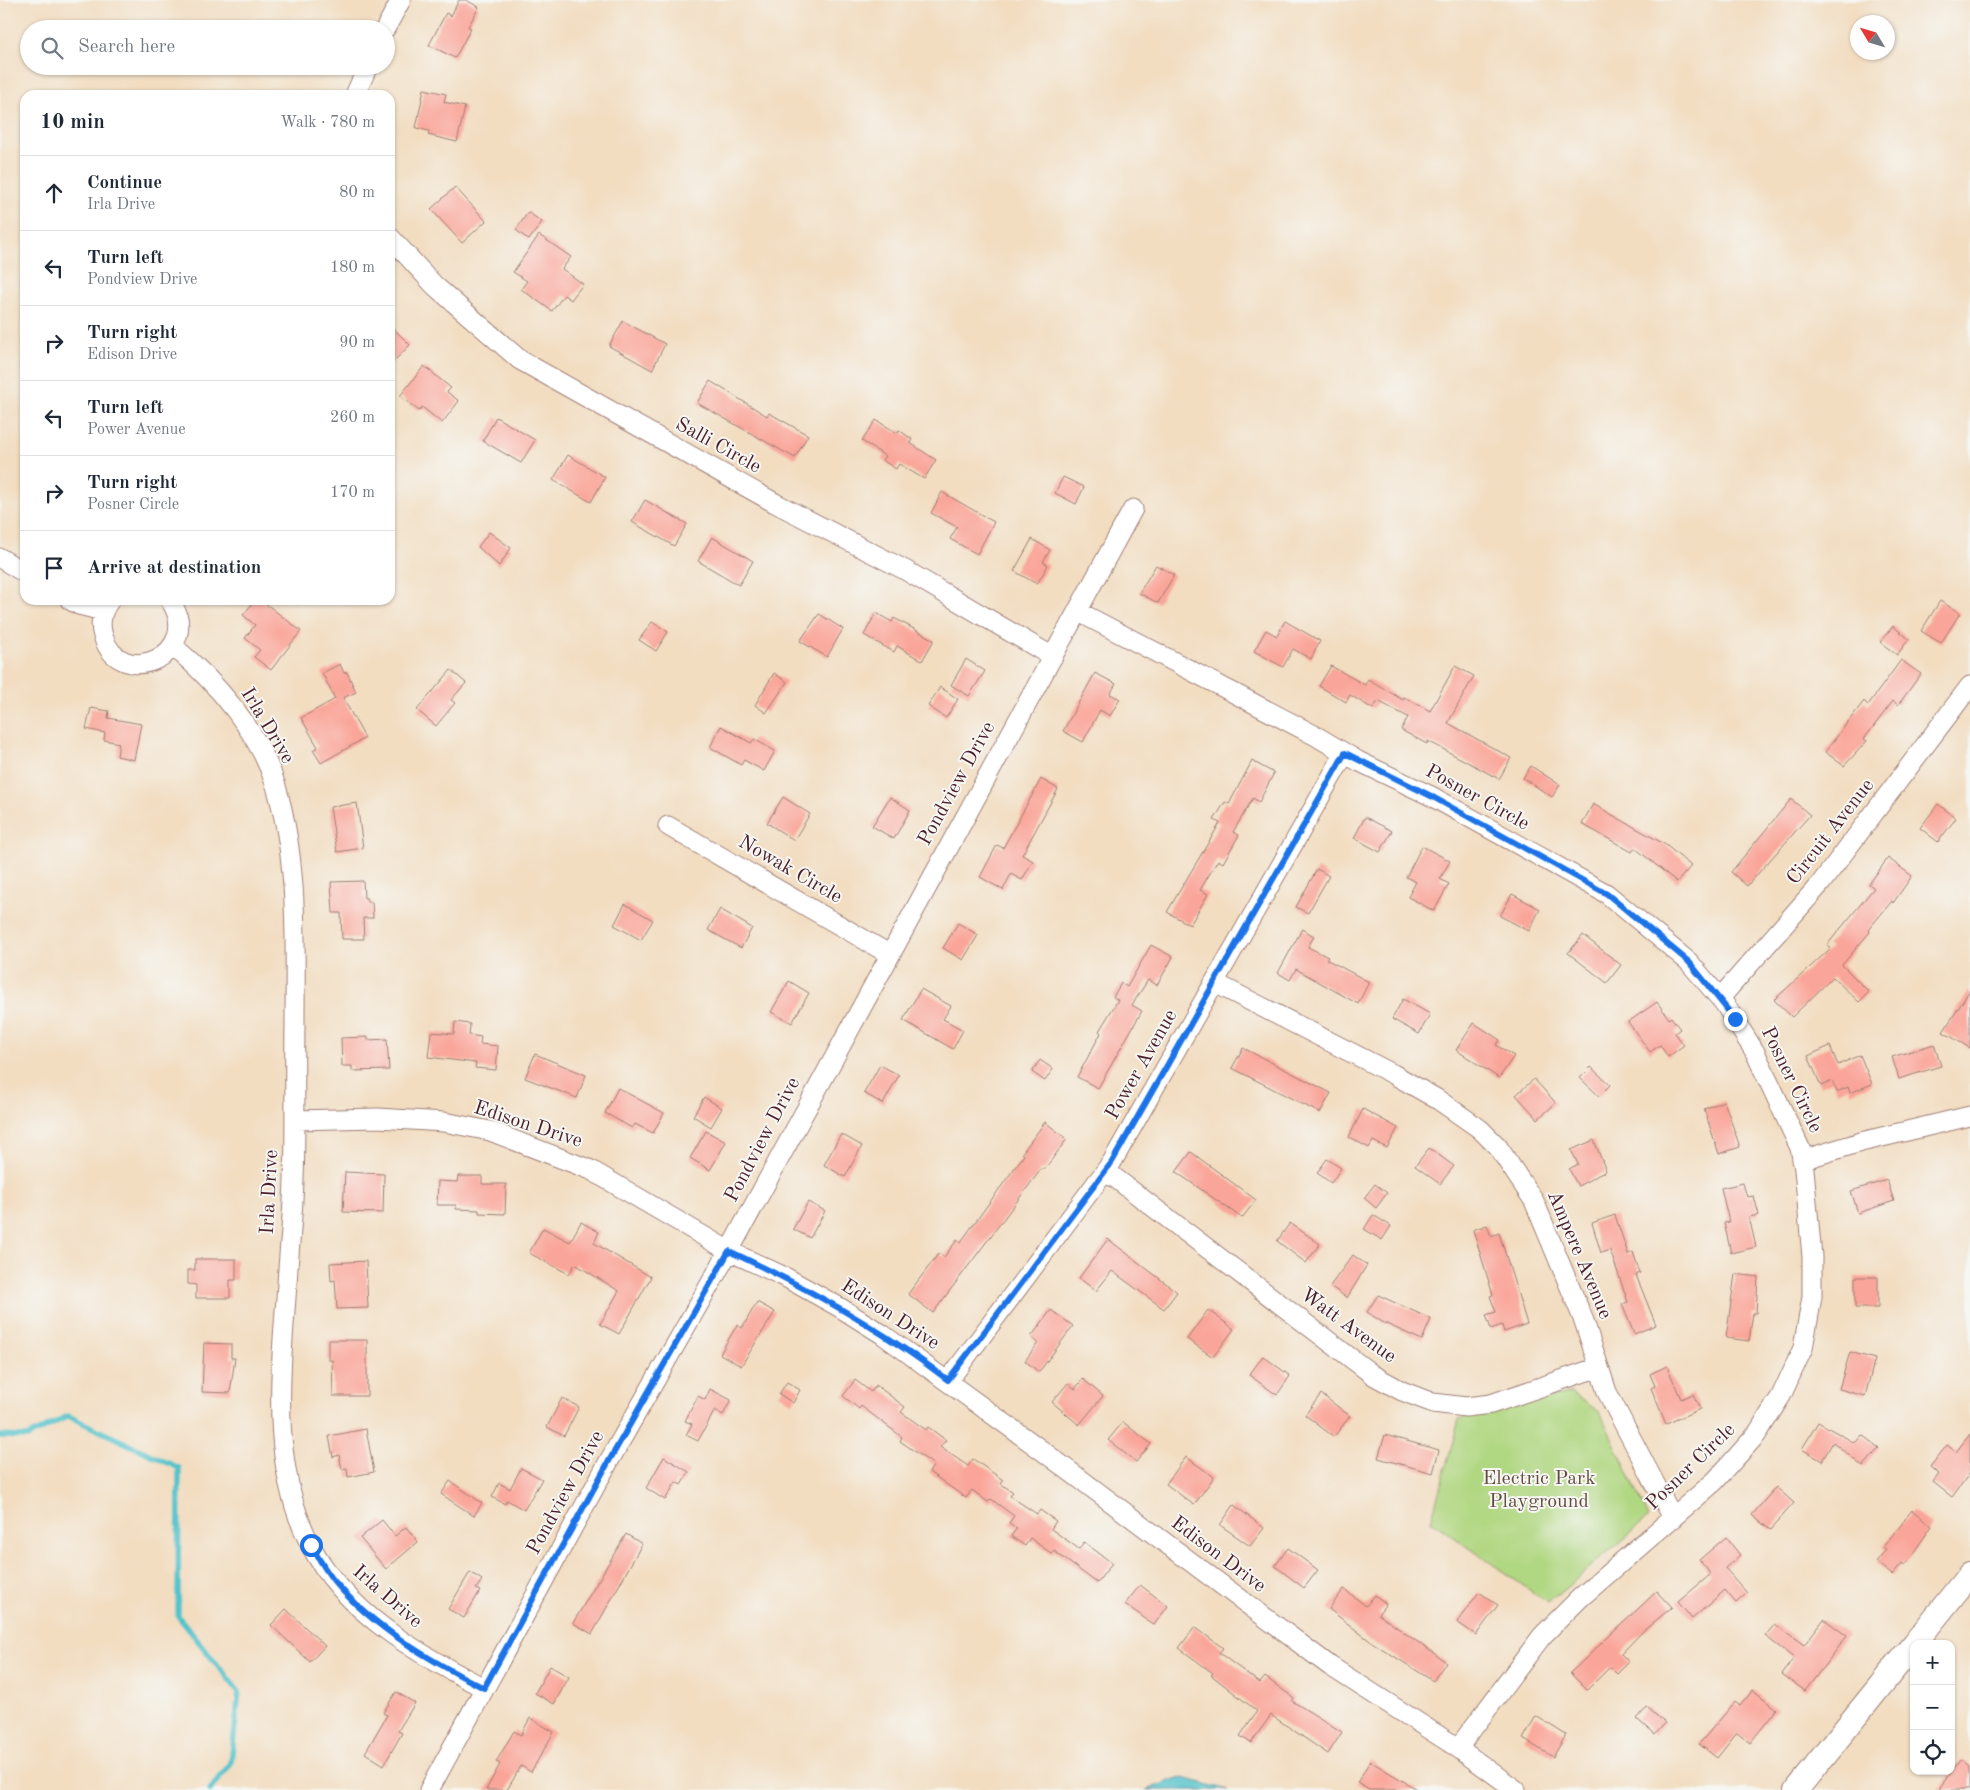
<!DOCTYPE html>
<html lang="en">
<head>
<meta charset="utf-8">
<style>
  body { margin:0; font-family:"Old Standard TT",serif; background:#f6f6f7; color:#1f2937 }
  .controls { position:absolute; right:15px; bottom:15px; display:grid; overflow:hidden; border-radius:10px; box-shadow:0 1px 4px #0004 }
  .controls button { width:45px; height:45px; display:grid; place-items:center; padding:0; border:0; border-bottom:1px solid #e0e1e3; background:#fff; color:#1f2937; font:25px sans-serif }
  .compass { position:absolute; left:1850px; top:15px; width:45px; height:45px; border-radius:50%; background:#fff; box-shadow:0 1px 4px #0004; rotate:308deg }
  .stop { position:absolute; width:15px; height:15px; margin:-11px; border:4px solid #1a73e8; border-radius:50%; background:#fff }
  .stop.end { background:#1a73e8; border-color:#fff; box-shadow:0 1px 5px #0008 }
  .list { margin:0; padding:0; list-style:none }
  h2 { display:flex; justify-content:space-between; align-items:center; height:65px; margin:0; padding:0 20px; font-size:21px }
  h2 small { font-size:16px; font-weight:400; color:#747a83 }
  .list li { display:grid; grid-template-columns:32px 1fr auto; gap:15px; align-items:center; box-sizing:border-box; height:75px; padding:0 20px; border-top:1px solid #e0e1e3 }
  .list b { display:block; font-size:19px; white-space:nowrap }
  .list p { margin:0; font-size:16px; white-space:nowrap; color:#747a83 }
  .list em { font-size:16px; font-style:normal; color:#747a83 }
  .icon { flex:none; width:28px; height:28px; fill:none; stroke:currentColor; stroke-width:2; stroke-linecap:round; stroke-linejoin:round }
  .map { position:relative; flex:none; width:1970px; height:1790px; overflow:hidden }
  .search { position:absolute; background:#fff; box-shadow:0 1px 4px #0004; left:20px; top:20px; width:375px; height:55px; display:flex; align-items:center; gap:12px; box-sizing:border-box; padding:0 18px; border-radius:28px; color:#747a83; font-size:19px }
  .panel { position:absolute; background:#fff; box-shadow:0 1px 4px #0004; left:20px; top:90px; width:375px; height:515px; border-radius:15px }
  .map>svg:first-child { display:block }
</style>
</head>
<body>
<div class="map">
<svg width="1970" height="1790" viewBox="0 0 1970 1790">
  <rect width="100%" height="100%" fill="#f6f6f2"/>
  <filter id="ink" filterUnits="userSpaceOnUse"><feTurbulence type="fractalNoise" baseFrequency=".02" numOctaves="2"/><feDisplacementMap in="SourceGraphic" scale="10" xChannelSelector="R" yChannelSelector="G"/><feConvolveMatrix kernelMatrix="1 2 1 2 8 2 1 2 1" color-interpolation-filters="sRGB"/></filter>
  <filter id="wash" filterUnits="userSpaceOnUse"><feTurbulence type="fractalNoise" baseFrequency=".0096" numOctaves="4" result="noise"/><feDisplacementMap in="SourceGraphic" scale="20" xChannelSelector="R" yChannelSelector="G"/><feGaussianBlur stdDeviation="1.12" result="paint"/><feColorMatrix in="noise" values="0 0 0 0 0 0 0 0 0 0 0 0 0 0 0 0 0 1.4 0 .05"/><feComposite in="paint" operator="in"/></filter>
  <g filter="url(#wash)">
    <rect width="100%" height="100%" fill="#f2ddc1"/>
    <path fill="#b0d781" stroke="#7d7b56" d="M1571,1393L1600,1412L1649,1518L1548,1603L1431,1521L1459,1419Z"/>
    <path fill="#55c3cb" stroke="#50717b" d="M1180,1777L1228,1790H1146Z"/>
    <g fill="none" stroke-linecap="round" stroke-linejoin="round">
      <path stroke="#55c3cb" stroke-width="5.5" d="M0,1436L27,1437L68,1416L179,1468L178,1616L239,1692L231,1763L210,1790"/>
    </g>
    <g id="blocks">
      <path fill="#faa599" d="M459,0H466L479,7L468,27L471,28L455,58L429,45L446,13L451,16Z
        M424,89L446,94L444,102L465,107L457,142L428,135L429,131L416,128Z
        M455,187L486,221L462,243L431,209Z
        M528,212L542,222L529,240L516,230Z
        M539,235L571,257L562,269L583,284L571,300L564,295L552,311L521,289L527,281L513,272Z
        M623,321L665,344L652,370L609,346Z
        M390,325L410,345L390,365Z
        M424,366L451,388L447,392L459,401L442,423L422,407L419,411L400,396Z
        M710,381L767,416L769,413L808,435L795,458L697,403Z
        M496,417L535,440L521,463L483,441Z
        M876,420L897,433L899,430L912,439L910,443L936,460L924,479L899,464L896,469L882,460L885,456L862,441Z
        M568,455L605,477L591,502L553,480Z
        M1063,477L1084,487L1076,504L1055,493Z
        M942,492L994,522L977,554L950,539L957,527L931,513Z
        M645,500L687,524L674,546L632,522Z
        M489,532L511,548L499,566L478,547Z
        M712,537L753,561L739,585L698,561Z
        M1032,539L1050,550L1043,562L1048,565L1037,584L1014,571Z
        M1156,565L1174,575L1158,603L1139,593Z
        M255,600H261L301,631L271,670L254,657L260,650L245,638L255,625L243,615Z
        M1940,601L1960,613L1941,643L1921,631Z
        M876,613L892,622L894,618L934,640L922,661L897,646L894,652L864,635Z
        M819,614L843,629L827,657L800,641Z
        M1285,621L1320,641L1311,659L1293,649L1283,667L1254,651L1266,630L1277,636Z
        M652,622L668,632L656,651L639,640Z
        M1893,626L1909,639L1897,655L1880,642Z
        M966,659L985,671L969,696L951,685Z
        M1901,660L1921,674L1898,705L1893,701L1864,739L1867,741L1844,766L1825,752L1864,701L1868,705Z
        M340,664L344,673L347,672L356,692L343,698L365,738L321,763L313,750L318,747L301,718L335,699L322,673Z
        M1331,666L1365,685L1368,679L1403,700L1404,697L1430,711L1455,666L1474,676L1448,723L1511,758L1499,779L1428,741L1427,744L1401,730L1408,717L1378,701L1373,709L1350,695L1346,702L1319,686Z
        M451,670L466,683L451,700L455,703L436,726L417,710Z
        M774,673L787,682L766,713L755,705Z
        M1095,673L1116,684L1110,694L1120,699L1110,716L1100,710L1083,742L1063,731Z
        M940,687L958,699L946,718L928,706Z
        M91,708L109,711L108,718L141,724L134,760L117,756L119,743L104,740L105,733L86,729Z
        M721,726L751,743L754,739L775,751L764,771L744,760L741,765L710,747Z
        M1252,761L1274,773L1259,802L1253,798L1233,832L1239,835L1223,863L1218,860L1200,890L1208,894L1190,925L1167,912L1220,823L1214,820L1225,802L1229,804Z
        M1531,766L1560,785L1552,797L1523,778Z
        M1041,779L1058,789L1022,855L1033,861L1022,880L1011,874L1003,890L980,877L997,845L1003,848Z
        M783,797L810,814L794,840L767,823Z
        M890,797L910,810L894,839L872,826Z
        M1791,799L1810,815L1747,886L1731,872Z
        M357,803L363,848L337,852L330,807Z
        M1593,804L1666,845L1691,866L1677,882L1635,848L1632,852L1582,824Z
        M1938,804L1956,818L1938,842L1920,828Z
        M1365,817L1392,831L1380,852L1354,838Z
        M1422,846L1450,861L1440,879L1449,884L1434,911L1408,897L1416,882L1406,877Z
        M1888,858L1912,876L1893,903L1892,901L1868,930L1870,932L1842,965L1869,992L1859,1002L1833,977L1792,1017L1774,1000L1831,948L1827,945L1874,888L1869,884Z
        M1317,869L1329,876L1308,913L1296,907Z
        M363,881L364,898H367V902H372L373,918H363L364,939H342L341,913H333L331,882Z
        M1512,894L1540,909L1529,931L1500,916Z
        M625,904L653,920L641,940L614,925Z
        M720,909L752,928L741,948L708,930Z
        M958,923L978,935L963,960L943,948Z
        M1302,929L1314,936L1308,947L1328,957L1326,959L1369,982L1358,1004L1296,969L1290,980L1278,973Z
        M1583,935L1621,965L1607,983L1568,953Z
        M1151,945L1173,957L1157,985L1148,980L1132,1005L1142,1011L1098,1088L1077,1077L1101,1033L1099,1031L1118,1000L1113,997L1121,983L1127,987Z
        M789,981L809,993L792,1023L771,1012Z
        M921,989L951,1006L943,1019L963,1030L953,1049L903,1020Z
        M1970,990V1048L1943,1032Z
        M1403,999L1430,1014L1419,1034L1392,1019Z
        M1657,1002L1669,1019L1671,1017L1680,1029L1675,1033L1684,1045L1668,1057L1660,1045L1650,1052L1628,1022Z
        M455,1022L470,1024L469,1035L481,1037L480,1044L498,1046L496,1070L475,1068L476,1063L428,1057L431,1032L454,1034Z
        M1474,1023L1500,1040L1496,1045L1514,1056L1499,1078L1456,1050Z
        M368,1037V1040L387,1039L389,1070L352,1071V1066H342L341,1038Z
        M1934,1044L1941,1066L1899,1079L1892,1057Z
        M1830,1046L1838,1065L1860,1055L1872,1084L1850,1093L1848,1087L1837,1092L1832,1081L1821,1086L1808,1056Z
        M1243,1048L1331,1093L1320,1113L1232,1068Z
        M535,1054L586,1075L577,1098L525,1078Z
        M1040,1060L1053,1069L1045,1081L1032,1072Z
        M880,1065L899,1075L883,1104L864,1093Z
        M1591,1067L1610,1085L1599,1096L1580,1078Z
        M1534,1079L1556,1103L1538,1119L1516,1095Z
        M618,1088L664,1113L653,1133L635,1124L632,1128L605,1113Z
        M704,1097L722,1108L711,1127L693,1116Z
        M1724,1101L1740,1147L1719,1154L1704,1109Z
        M1363,1109L1398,1128L1387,1148L1373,1141L1369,1148L1349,1137Z
        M1045,1122L1067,1139L1044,1170L1042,1168L933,1313L908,1294L939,1253L944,1257L957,1240L960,1243L1024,1155L1022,1153Z
        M706,1131L726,1142L710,1170L690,1158Z
        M841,1134L862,1146L845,1177L824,1165Z
        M1594,1140L1606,1171L1578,1186L1569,1169L1578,1164L1571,1150Z
        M1429,1148L1454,1166L1440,1184L1415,1166Z
        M1191,1152L1256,1200L1242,1218L1176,1172Z
        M1327,1159L1341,1168L1331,1183L1317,1173Z
        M345,1172L384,1174L383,1213L343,1212Z
        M458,1176H482V1184H506L505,1214L479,1213V1210L456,1209V1205H437L438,1181L457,1182Z
        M1887,1180L1894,1201L1858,1213L1851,1191Z
        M1743,1183L1747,1197L1754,1196L1759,1215L1749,1217L1756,1247L1731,1253L1724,1223L1729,1222L1721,1188Z
        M1375,1184L1387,1193L1376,1208L1364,1198Z
        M808,1202L825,1211L810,1238L793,1229Z
        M1373,1215L1391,1226L1382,1240L1364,1229Z
        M1615,1215L1628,1254L1633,1252L1640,1273L1636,1275L1656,1325L1634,1334L1622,1304L1628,1302L1610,1250L1601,1253L1592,1223Z
        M581,1222L599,1232L594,1243L651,1277L619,1334L600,1324L619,1291L575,1264L569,1274L529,1253L543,1228L570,1242Z
        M1290,1223L1320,1244L1306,1263L1277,1241Z
        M1487,1225L1491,1236L1499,1233L1527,1324L1504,1332L1502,1325L1491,1329L1486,1315L1496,1312L1490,1296L1493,1295L1473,1230Z
        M1108,1239L1177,1292L1164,1309L1112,1271L1096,1291L1079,1278Z
        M1353,1255L1367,1265L1347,1298L1330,1286Z
        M195,1259H236V1280H230V1298H196V1285L188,1284V1270H195Z
        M366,1261L368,1308L337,1309L335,1280L331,1281L330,1263Z
        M1735,1274L1758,1277L1756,1313H1753L1749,1341L1726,1338Z
        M1855,1277H1878V1308H1855Z
        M1378,1295L1431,1319L1422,1340L1382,1322L1367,1312Z
        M757,1302L775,1312L741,1366L720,1354L737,1325L742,1328Z
        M1051,1310L1073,1326L1039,1372L1025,1361L1038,1343L1031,1337Z
        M1208,1310L1234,1329L1213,1357L1187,1339Z
        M328,1340H367V1396H333L332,1360H328Z
        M204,1343L231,1344V1358H235L230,1393L202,1392Z
        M1850,1352L1875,1359L1865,1396L1839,1389Z
        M1263,1356L1290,1376L1277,1395L1249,1375Z
        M1667,1366L1681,1399L1693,1394L1700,1409L1666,1424L1651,1388L1655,1386L1650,1374Z
        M1083,1379L1103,1396L1079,1425L1052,1402L1068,1383L1075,1389Z
        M855,1380L871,1392L876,1385L905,1407L901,1412L926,1430L928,1427L946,1440L940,1447L968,1466L973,1459L1003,1480L1001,1484L1013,1492L1010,1496L1037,1514L1040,1510L1056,1521L1051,1529L1079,1549L1084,1542L1112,1563L1097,1583L1054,1551L1052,1554L1030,1538L1025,1546L1011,1536L1017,1528L1009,1523L1014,1516L991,1499L988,1502L972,1490L966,1498L929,1472L934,1465L900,1441L902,1437L861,1406L859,1409L843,1396Z
        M787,1382L800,1390L793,1403L779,1394Z
        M710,1389L731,1400L723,1415L715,1410L698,1441L686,1435L692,1424L685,1421L698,1396L705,1400Z
        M1321,1394L1350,1416L1334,1437L1305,1415Z
        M562,1398L579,1407L564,1436L547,1427Z
        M1123,1422L1151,1444L1136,1462L1108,1440Z
        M1818,1422L1855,1443L1862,1435L1879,1448L1863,1467L1833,1442L1822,1461L1802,1449Z
        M366,1429L374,1472L348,1477L347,1468L342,1469L339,1455L333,1457L329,1436Z
        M1970,1434V1473L1952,1497L1933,1482L1939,1474L1930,1467L1947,1445L1956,1452Z
        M1385,1435L1439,1450L1433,1473L1378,1458Z
        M664,1457L689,1472L681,1485L676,1482L665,1500L646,1488Z
        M1186,1457L1214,1477L1194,1505L1166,1484Z
        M521,1468L542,1479L524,1510L507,1500L505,1504L492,1497L499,1483L510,1489Z
        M450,1481L482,1503L474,1516L441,1494Z
        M1776,1487L1794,1503L1770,1530L1752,1515Z
        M1234,1505L1264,1528L1250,1546L1220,1525Z
        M1912,1510L1932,1526L1905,1565L1902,1563L1892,1575L1876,1562L1886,1549L1883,1547Z
        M382,1520L395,1536L406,1527L418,1542L386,1569L360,1538Z
        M626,1534L642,1544L592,1634L573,1623Z
        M1726,1537L1740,1555L1725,1568L1747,1593L1736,1603L1725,1590L1692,1619L1678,1602L1711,1574L1699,1560Z
        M1288,1548L1318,1570L1304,1588L1275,1566Z
        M470,1572L482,1580L476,1589L480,1591L464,1618L448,1609Z
        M1140,1585L1168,1606L1154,1625L1125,1604Z
        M1344,1589L1366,1606L1375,1595L1386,1604L1378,1614L1446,1662L1433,1681L1370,1641L1329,1609Z
        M1657,1591L1672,1607L1642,1632L1621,1654L1629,1662L1617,1674L1610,1667L1587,1690L1570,1673Z
        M1479,1592L1498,1605L1476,1635L1457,1622Z
        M286,1609L325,1646L310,1662L271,1625Z
        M1824,1619L1847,1636L1805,1691L1782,1674L1794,1658L1765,1636L1775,1624L1804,1645Z
        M1195,1627L1223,1648L1219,1653L1260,1683L1265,1677L1294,1698L1292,1701L1342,1732L1328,1754L1271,1715L1251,1743L1240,1736L1257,1711L1211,1675L1213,1673L1179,1648Z
        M550,1666L569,1677L554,1704L535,1693Z
        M1753,1690L1777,1709L1750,1743L1737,1733L1717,1758L1699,1744L1735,1702L1740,1706Z
        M396,1692L415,1703L398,1731L402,1733L384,1765L365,1753L387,1715L383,1713Z
        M1647,1707L1665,1723L1655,1735L1637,1719Z
        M1536,1716L1566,1735L1553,1757L1523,1739Z
        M530,1718L554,1732L531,1772L521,1766L507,1790H486L500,1764L496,1762L514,1731L521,1735Z
        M1962,1759L1970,1766V1790H1938Z
        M1370,1761L1418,1790H1369L1357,1783Z"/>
    </g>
  </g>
  <g filter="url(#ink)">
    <use href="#blocks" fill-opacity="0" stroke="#9e7e76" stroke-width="1"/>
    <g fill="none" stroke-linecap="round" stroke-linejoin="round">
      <defs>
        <path id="minor" d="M385,29L401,0
          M355,95L368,66
          M390,237L435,286L520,360L775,503L905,570L1053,657
          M0,558L25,573
          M70,600L79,605L103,611
          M110,600C102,610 99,623 103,636C120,692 206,654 170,600
          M1077,611L1316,736L1358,761L1431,796L1607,894L1689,962L1724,1003L1755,1052L1800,1148L1804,1169L1812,1257V1297L1803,1348L1781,1396L1757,1434L1715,1481L1580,1598L1542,1636L1458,1748
          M173,646C216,682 259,731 276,786C299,863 295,947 295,1026C294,1077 296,1128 294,1179C293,1214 289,1249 287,1284C281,1371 269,1463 310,1544C345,1613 418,1654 484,1688
          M668,826L889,954
          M1215,983L1393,1074L1437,1099L1480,1129L1498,1147L1534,1201L1584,1321L1607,1392L1673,1518
          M1720,998L1821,883L1970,686
          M295,1120L378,1118L444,1122L490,1131L591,1170L729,1251L785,1277L839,1307L882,1334L1044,1452L1330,1666L1458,1748L1516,1790
          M1802,1160L1861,1142L1970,1116
          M1106,1171L1373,1375L1402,1391L1433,1403L1466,1407L1491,1404L1599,1367
          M948,1381L1112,1162L1345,753
          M429,1790L609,1461L729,1251L1133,509"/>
        <path id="major" d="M1914,1644L1970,1574
          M1796,1790L1914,1644"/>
      </defs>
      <use href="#minor" stroke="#9e7e76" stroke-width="21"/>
      <use href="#major" stroke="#9e7e76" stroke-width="26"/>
      <use href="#minor" stroke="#fff" stroke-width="19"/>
      <use href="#major" stroke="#fff" stroke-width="24"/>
    </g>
  </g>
  <g fill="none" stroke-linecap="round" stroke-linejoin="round" filter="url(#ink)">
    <path stroke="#1a73e8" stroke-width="6" d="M311,1545C318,1557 325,1570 334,1581C374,1628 429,1660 484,1688L609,1461L729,1251C806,1287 880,1328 948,1380L1112,1162L1345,753L1431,796L1607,894L1689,962L1735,1019"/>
  </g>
  <g text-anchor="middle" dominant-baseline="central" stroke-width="4" stroke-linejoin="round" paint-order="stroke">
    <g font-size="20" fill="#4a1f2b" stroke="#f6f6f2">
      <text transform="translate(718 446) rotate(29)">Salli Circle</text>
      <text transform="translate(267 726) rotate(59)">Irla Drive</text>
      <text transform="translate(957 784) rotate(-61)">Pondview Drive</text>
      <text transform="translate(1477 798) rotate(29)">Posner Circle</text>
      <text transform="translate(1831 832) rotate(-52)">Circuit Avenue</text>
      <text transform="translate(790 870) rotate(30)">Nowak Circle</text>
      <text transform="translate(1142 1065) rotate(-60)">Power Avenue</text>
      <text transform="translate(1791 1080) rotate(64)">Posner Circle</text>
      <text transform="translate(528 1125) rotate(18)">Edison Drive</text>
      <text transform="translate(763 1140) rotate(-62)">Pondview Drive</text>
      <text transform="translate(270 1192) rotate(-87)">Irla Drive</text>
      <text transform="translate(1579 1255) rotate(67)">Ampere Avenue</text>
      <text transform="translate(890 1315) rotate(33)">Edison Drive</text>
      <text transform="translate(1348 1326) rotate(36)">Watt Avenue</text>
      <text transform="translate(1691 1467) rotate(-44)">Posner Circle</text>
      <text transform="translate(566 1493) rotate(-61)">Pondview Drive</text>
      <text transform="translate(1218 1555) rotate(37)">Edison Drive</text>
      <text transform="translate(387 1597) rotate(41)">Irla Drive</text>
    </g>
    <g font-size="20" fill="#644d40" stroke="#f6f6f2">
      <text x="1539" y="1479">Electric Park<tspan x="1539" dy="23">Playground</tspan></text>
    </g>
  </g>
</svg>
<div class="controls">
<button>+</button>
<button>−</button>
<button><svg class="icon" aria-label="locate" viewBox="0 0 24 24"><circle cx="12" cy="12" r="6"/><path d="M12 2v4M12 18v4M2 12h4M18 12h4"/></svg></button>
</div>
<svg class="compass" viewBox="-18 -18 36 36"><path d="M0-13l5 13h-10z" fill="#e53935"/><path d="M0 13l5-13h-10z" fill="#747a83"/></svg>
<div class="stop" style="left:311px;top:1545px"></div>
<div class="stop end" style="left:1735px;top:1019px"></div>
<div class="search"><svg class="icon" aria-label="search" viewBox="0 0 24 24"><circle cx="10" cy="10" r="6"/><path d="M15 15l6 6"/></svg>Search here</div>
<section class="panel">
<h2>10 min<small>Walk · 780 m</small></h2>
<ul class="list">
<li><svg class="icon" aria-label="ahead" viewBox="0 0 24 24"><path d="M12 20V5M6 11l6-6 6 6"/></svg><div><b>Continue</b><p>Irla Drive</p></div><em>80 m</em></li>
<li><svg class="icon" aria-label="left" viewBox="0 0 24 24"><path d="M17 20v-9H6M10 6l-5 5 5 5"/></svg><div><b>Turn left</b><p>Pondview Drive</p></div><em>180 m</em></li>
<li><svg class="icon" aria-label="right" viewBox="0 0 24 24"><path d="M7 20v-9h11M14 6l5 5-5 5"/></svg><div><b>Turn right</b><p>Edison Drive</p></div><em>90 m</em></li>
<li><svg class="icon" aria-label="left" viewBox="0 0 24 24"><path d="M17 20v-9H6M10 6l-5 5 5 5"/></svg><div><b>Turn left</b><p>Power Avenue</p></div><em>260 m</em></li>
<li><svg class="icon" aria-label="right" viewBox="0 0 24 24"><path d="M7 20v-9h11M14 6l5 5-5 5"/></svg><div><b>Turn right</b><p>Posner Circle</p></div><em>170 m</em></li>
<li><svg class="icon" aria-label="arrive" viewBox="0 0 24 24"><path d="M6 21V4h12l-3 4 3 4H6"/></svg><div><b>Arrive at destination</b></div></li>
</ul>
</section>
</div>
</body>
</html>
